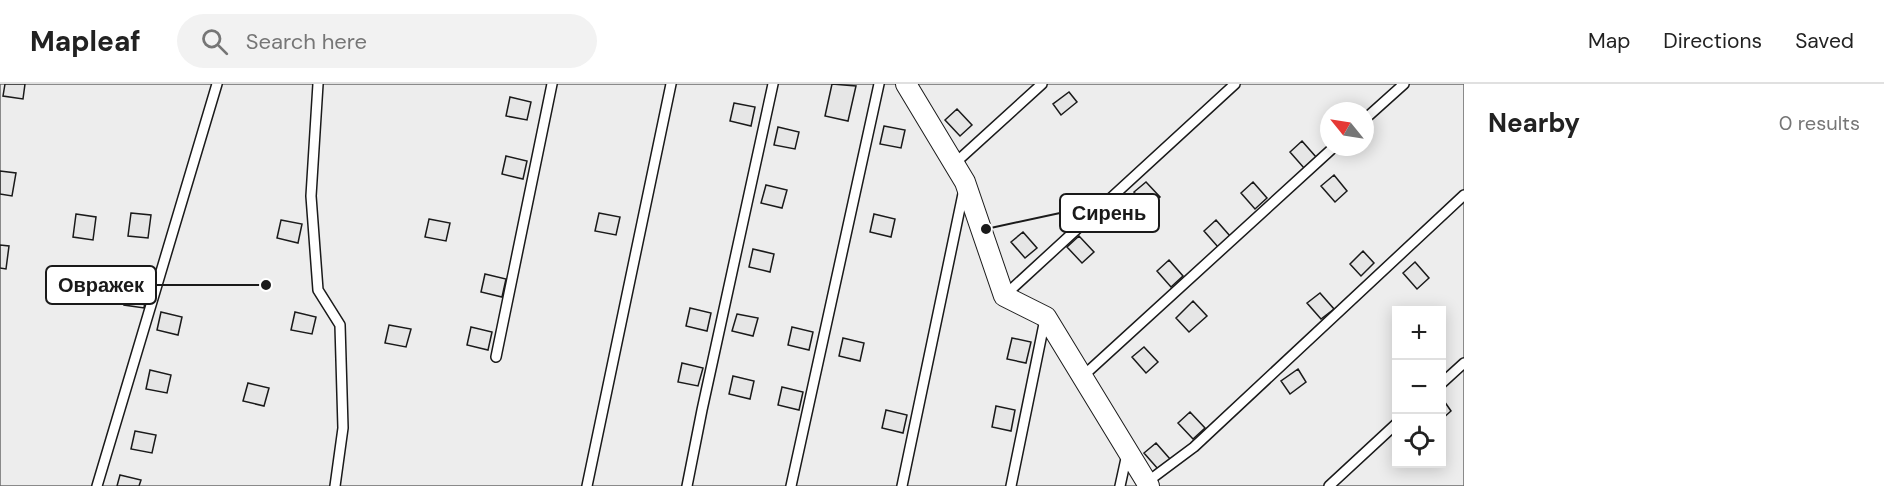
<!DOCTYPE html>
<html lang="en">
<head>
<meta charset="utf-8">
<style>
  body { margin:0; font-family:"DM Sans",sans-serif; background:#f2f2f2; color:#222 }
  .controls { position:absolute; right:18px; bottom:18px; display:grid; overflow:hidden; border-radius:0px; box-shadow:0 3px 15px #0003 }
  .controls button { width:54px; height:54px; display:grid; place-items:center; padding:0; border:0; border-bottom:2px solid #e0e0e0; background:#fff; color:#222; font:30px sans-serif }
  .compass { position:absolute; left:1320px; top:18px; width:54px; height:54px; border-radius:50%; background:#fff; box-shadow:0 3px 15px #0003; rotate:300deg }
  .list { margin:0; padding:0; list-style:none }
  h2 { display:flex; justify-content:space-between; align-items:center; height:78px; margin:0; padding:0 24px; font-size:26px }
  h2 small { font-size:20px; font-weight:400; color:#767676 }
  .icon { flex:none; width:33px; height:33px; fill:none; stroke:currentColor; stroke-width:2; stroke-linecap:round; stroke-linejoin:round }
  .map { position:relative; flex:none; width:1464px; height:402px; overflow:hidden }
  header { display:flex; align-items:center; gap:36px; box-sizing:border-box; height:84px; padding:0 30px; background:#fff; border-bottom:2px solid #e0e0e0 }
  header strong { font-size:28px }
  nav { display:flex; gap:33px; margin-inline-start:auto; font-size:21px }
  .search { width:420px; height:54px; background:#f2f2f2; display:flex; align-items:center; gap:15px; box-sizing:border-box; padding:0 21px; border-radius:33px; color:#767676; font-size:22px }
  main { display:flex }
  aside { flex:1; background:#fff }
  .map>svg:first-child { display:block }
</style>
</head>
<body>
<header>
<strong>Mapleaf</strong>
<div class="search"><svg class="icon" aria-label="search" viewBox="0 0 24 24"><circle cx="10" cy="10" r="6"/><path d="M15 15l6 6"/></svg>Search here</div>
<nav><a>Map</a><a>Directions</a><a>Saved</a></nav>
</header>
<main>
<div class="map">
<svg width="1464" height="402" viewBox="0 0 1464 402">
  <rect width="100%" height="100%" fill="#fff"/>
  <path fill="#ededed" stroke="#6a6a6a" stroke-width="1.5" fill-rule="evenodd" d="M0,0H1464V402H0ZM1329,27H1365V63H1329ZM1396,226H1442V380H1396Z"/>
  <path fill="#e6e6e6" stroke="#1a1a1a" stroke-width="1.5" d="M5,0H25L23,15L3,12Z
    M832,0L856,2L848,37L825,32Z
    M1069,8L1077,18L1061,31L1053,20Z
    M510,13L531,18L527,36L506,32Z
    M734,19L755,23L751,42L730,37Z
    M957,25L972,41L960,52L945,36Z
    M884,42L905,46L901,64L880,60Z
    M778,43L799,48L795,65L774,61Z
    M1302,57L1316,73L1304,84L1290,68Z
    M506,72L527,77L523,95L502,90Z
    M0,87L16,89L12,112L0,110Z
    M1334,91L1347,107L1335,118L1321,102Z
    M1146,98L1160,113L1148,124L1134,108Z
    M1253,98L1267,114L1255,125L1241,109Z
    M766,101L787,106L782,124L761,119Z
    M131,129L151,131L148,154L128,152Z
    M599,129L620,133L616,151L595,147Z
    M76,130L96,133L93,156L73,153Z
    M874,130L895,135L891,153L870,148Z
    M429,135L450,139L446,157L425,153Z
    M281,136L302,140L298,159L277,154Z
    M1216,136L1230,152L1218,163L1204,147Z
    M1023,148L1037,164L1025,174L1011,158Z
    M1079,152L1094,168L1082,179L1067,163Z
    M0,161L9,162L6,185L0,184Z
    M753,165L774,170L770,188L749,183Z
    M1363,167L1374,179L1361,192L1350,180Z
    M1169,176L1183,192L1171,203L1157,187Z
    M1415,178L1429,194L1417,205L1403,189Z
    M485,190L506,195L502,213L481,208Z
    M127,198L147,201L144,224L124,221Z
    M1320,209L1334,225L1321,235L1307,219Z
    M1193,217L1207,232L1189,248L1176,234Z
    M690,224L711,229L707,247L686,242Z
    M161,228L182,233L178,251L157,246Z
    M295,228L316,233L312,250L291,246Z
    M737,230L758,234L753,252L732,247Z
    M389,241L411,245L406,263L385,259Z
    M471,243L492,248L488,266L467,261Z
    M792,243L813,248L809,266L788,261Z
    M843,254L864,259L860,277L839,272Z
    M1012,254L1031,258L1026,279L1007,275Z
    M1144,263L1158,278L1146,289L1132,273Z
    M682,279L703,284L698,302L678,298Z
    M1298,285L1306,298L1290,310L1281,297Z
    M150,286L171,291L167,309L146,305Z
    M733,292L754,297L750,315L729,310Z
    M248,299L269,304L264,322L243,317Z
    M782,303L803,308L799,326L778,321Z
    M1442,314L1451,327L1442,335Z
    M996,322L1015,326L1011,347L992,343Z
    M886,326L907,331L903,349L882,344Z
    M1190,328L1205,344L1193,355L1178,339Z
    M135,347L156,351L152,369L131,365Z
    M1156,359L1170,375L1158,385L1144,369Z
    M120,391L141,396L139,402H117Z"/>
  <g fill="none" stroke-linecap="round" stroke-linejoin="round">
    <defs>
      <path id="lane" d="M318,0L311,112L318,206L340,241L343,344L335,402
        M1365,35L1404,0
        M954,80L1042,0
        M1004,212L1235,0
        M496,273L552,0
        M1082,293L1334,63
        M1442,299L1464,279
        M1147,398L1194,363L1464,111
        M97,402L217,0
        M587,402L671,0
        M687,402L702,326L773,0
        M791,402L879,0
        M902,402L964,105
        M1011,402L1045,235
        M1120,402L1127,370
        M1329,402L1396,340"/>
      <path id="street" d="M906,0L965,98L1004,212L1046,233L1149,402"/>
    </defs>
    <use href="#lane" stroke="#1a1a1a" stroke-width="12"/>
    <use href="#street" stroke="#1a1a1a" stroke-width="22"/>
    <use href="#lane" stroke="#fff" stroke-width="9"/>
    <use href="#street" stroke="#fff" stroke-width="20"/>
  </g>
  <path fill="none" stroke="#1a1a1a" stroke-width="2" d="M986 145L1060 129M266 201L156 201"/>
  <g fill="#1a1a1a" stroke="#fff" stroke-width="2">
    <circle cx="986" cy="145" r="6"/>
    <circle cx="266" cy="201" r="6"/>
  </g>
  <g fill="#fff" stroke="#1a1a1a" stroke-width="2">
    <rect x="1060" y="110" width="99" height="38" rx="6"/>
    <rect x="46" y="182" width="110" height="38" rx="6"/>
  </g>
  <g font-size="20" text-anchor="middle" font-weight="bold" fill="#1a1a1a">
    <text x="1109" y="136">Сирень</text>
    <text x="101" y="208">Овражек</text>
  </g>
</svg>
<div class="controls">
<button>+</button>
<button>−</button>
<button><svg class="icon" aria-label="locate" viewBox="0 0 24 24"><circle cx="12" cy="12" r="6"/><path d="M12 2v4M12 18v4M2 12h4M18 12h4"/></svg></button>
</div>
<svg class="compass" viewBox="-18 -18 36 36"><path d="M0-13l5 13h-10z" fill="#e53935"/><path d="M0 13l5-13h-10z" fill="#767676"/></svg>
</div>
<aside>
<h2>Nearby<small>0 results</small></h2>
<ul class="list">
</ul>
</aside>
</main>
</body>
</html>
